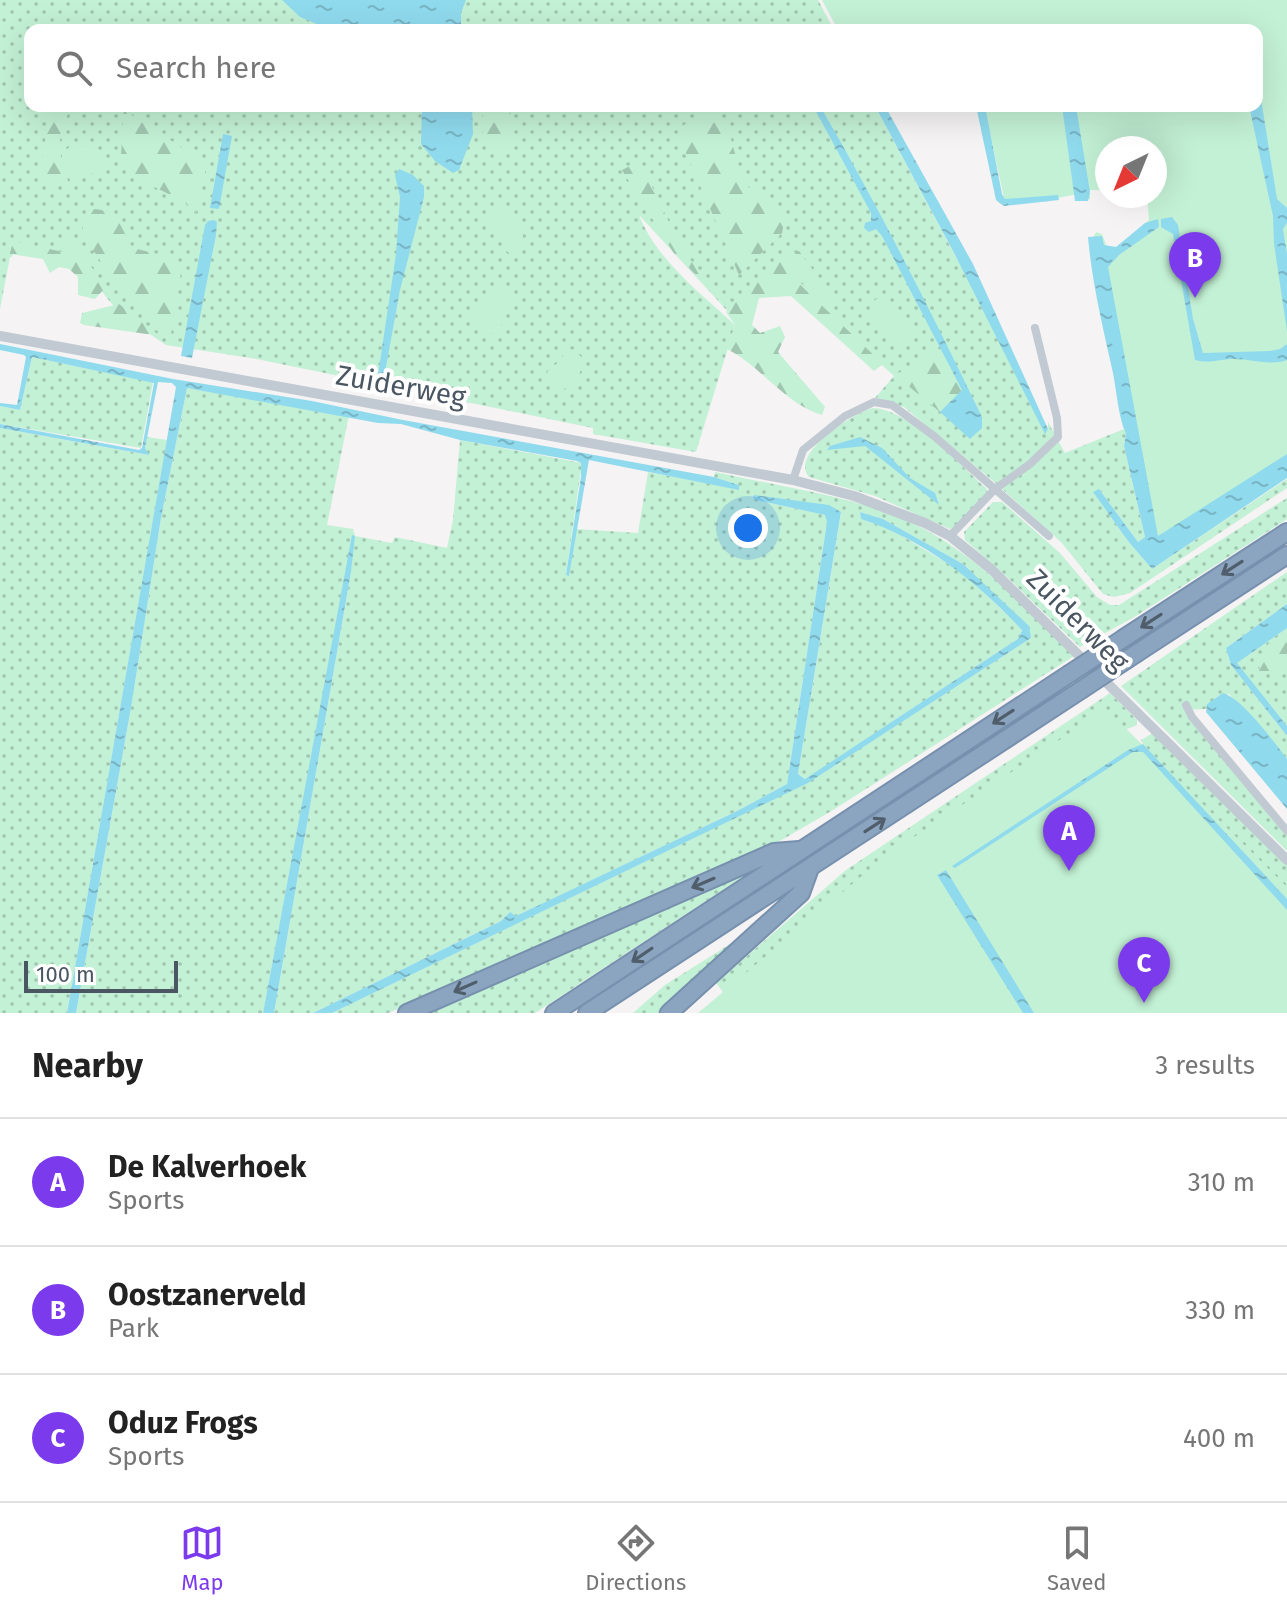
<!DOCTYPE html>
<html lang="en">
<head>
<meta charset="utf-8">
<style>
  body { margin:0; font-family:"Fira Sans",sans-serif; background:#f2f2f2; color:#222 }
  .compass { position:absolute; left:1095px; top:136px; width:72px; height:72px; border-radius:50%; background:#fff; box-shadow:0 8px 32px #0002; rotate:223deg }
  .scale { position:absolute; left:24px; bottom:20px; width:154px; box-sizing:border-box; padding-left:8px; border:4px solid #4a5661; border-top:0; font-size:22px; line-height:28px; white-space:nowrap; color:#4a5661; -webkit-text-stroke:6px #fff; paint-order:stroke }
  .you { position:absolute; left:748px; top:528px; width:28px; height:28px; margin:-20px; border:6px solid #fff; border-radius:50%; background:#1a73e8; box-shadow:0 0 0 12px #1a73e833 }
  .badge { display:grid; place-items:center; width:52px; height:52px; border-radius:50%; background:#7c3aed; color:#fff; font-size:26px; font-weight:700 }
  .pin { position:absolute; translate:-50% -66px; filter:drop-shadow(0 2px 4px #0008) }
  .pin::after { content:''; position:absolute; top:42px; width:28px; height:24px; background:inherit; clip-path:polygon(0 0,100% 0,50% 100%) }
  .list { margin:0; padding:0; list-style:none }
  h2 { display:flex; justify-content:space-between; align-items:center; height:104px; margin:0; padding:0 32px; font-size:34px }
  h2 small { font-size:26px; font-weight:400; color:#767676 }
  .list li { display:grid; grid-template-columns:52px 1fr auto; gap:24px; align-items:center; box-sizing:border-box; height:128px; padding:0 32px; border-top:2px solid #e0e0e0 }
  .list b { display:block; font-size:30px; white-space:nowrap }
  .list p { margin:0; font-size:26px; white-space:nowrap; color:#767676 }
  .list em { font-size:26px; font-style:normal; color:#767676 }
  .icon { flex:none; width:44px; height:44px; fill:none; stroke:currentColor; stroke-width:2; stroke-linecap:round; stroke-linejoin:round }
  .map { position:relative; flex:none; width:1287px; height:1013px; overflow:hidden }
  .search { position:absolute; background:#fff; box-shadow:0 8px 32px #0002; left:24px; right:24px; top:24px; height:88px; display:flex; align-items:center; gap:20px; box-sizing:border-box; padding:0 28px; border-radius:16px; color:#767676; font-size:30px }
  .sheet { height:488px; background:#fff }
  nav { display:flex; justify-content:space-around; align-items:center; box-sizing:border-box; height:112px; border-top:2px solid #e0e0e0; background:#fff; font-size:22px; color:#767676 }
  nav a { display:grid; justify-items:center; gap:4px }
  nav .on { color:#7c3aed }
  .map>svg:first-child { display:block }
</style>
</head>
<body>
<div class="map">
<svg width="1287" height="1013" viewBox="0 0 1287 1013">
  <defs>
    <pattern id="grass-dots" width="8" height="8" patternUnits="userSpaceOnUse" patternTransform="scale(2)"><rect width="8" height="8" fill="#c3f1d5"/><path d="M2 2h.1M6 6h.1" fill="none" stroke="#a0c6b0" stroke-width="1.8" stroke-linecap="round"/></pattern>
    <pattern id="forest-firs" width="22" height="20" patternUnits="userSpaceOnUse" patternTransform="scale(2)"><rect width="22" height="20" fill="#c3f1d5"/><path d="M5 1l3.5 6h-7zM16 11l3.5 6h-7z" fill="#a0c6b0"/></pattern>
    <pattern id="water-ripples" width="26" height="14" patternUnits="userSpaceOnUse" patternTransform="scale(2)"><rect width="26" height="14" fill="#90daee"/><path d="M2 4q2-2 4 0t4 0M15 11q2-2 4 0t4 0" fill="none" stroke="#78b4c4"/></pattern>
  </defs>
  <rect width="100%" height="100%" fill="#f5f3f3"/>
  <path fill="url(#grass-dots)" d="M0,0H818L834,30H30V106H875L1048,429V422L1065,453L1124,429L1126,434L1124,446L1145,537L1138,542L1099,489L1094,493L1128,541L1152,569L1287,479V488L1130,593L1114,597L1103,594L1061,542L992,480L904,407L875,398L894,376L774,268L733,317L639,215C656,259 700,293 735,325L696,452L593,434V428L251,358L166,345L120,314L78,262L15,246L12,257H10L0,309Z
    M32,357L153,382L141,448L0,424V406L20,410Z
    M187,388L349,415L327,525L353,529L355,536L392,543L395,537L447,548L453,520L460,440L582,463L566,575H569L576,529L638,533L648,472L739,489V485L714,477L715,472C776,486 841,494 899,517C967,545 1023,604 1074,656L833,810L780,841L606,920L388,1013H332L807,783L1031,638L963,564L883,519L860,512L861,519L891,529L963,573L1022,629L1019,638L806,779L798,774L841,513L761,501L826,515L827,522L787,784L735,812L515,917L510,912L501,921L313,1013H274L351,572L353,535L263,1013H76L131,708L161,518Z
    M873,408C908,409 959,464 986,488L988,493L955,528L950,529L875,496L809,477C789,454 853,413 873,408Z
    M0,428L148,455L145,448L147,437L167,440L67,1013H0Z
    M1287,498V519L1136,616L1080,647L1007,577L965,540L964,532L993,502H1002L1060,553L1097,597L1110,605H1119Z
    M1287,572V604L1226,648L1231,665L1287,736V759L1229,694L1218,696L1205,709L1184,710L1287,833V851L1121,686Z
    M1287,628V726L1236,663Z
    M1110,693L1137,720V725L1125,730L737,1010L716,983L846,870Z
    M1153,733L1287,862V899L1143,744L1141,740Z
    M773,857L535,1013H416Z
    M757,927L662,1013H633L665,985Z"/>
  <path fill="url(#forest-firs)" d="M51,106H75C54,125 58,160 69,183L66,184L38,181Z
    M483,106H509L514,133L513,145L503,152C476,142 483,131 483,106Z
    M124,110L207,164L196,212L183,201L140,180L123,165L121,155Z
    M708,112H715L718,115L731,139L743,182L780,215L784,224L782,233L739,275L678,135L680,127Z
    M640,161L668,220L704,283L673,252L622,170Z
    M92,209C120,209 120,229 133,248L177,259L182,266L171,334L117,291L97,255L83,240V222Z
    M62,237L80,249L105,288L95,299L78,295V277L69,269L59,267L50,273L43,259L10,254L13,241L63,252L66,247Z
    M799,251L837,303L832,306L791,276L883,364L874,371L791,296L759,298L752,325L760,333L780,326L785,337L778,352L825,407L822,415C785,404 761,366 727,349L735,325L726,312L771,265Z
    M119,304L160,336L84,325L80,323L82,313Z
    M946,346L967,386L940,412L895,375Z
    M1287,633V671H1259C1262,648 1265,642 1287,633Z"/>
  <path fill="#c3f1d5" d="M822,0H1287V477L1201,536H1146L1093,238L1096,232L1102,234L1107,247L1114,251L1149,220L1147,196H1155V148H1107V190H1090V199L1080,200L1078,194L1042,201L1005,202L984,106H1257V30H838Z
    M72,145C88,145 100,150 109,164L103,174L84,173L77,176C65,170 65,163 66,150Z
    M504,206L525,226L520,250L512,255L502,248C503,234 493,231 489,218L493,210Z
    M490,286L503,287L511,299L504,310L505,318L496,335C484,330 474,333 468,319L481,309Z
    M876,299L889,300L896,305L898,316L908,323L915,333L911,342L899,346L889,339L888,334L870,324V307Z
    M571,349L583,358C584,372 573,385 561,391L552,387L547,372L562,359L564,351Z
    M1106,709L1287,887V1013H698L887,855Z"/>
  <path fill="url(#water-ripples)" d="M282,0H466L461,13V30H331L300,17Z
    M1257,74L1277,199L1287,208V223L1283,229L1287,254V331L1274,244L1273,216L1249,106H1257Z
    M422,106H472L473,134L459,170L453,173L435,161L421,144Z
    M813,106H820C879,207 931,312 982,417V428L970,439L940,412L962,390L882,236L876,229L869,232L864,228L865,223L871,221V213Z
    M875,106H885L973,264L1048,429L1045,434L953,251Z
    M976,106H985L1002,194L1005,199L1058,195L1059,200L1004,206L996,200Z
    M1062,106H1076L1090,192L1088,201H1075Z
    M223,134L232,136L219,209L210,208Z
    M399,169L413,175L424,186V197L400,290L384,378L378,375L396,254L400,197L395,175Z
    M1172,217L1178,225L1193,319L1203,353L1270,351L1280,349L1287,344V360C1269,366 1252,359 1234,359C1219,359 1210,364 1195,360L1173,234L1161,227V219Z
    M1158,219L1159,227L1119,255L1108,267L1158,536L1287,454V478L1152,569L1128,541L1093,492L1099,489L1138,542L1145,537L1124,446L1126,434C1118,416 1117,393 1113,373C1103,328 1092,283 1088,237L1102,236L1104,245L1116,247L1145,223Z
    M214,220L217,222L216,235L192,358L181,356L205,225L208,221Z
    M0,344L173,379L312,401L403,420L714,477L739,485V490L589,460L569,576L566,575L581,477V463L577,461L460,440L401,424L378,423L187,388L161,518L131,708L76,1013H67L176,387L172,383L158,382L145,448L149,455L0,428V424L139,450L142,448L154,383L32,357L20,410L0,406V403L17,405L26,357L24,355L0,350Z
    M860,437L882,448L910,478L935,493L939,505L865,446L827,450L830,446Z
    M754,495L829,505L841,512L798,774L805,779L1019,638L1022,630C977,582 925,540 861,519L860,512L883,519L963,564L1029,626L1031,638L808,783L332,1013H313L501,921L510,912L516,916L735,812L787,784L827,522L825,515L761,501L753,498Z
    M352,535L355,536L351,572L274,1013H263Z
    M1287,604V628L1237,663L1287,726V736L1231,665L1226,648Z
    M1223,693C1243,699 1274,742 1287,759V809L1206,712L1207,704Z
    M1143,744L1287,899V910L1143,752H1133L955,868L952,866L1128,750Z
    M946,870L1034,1013H1023L937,875Z"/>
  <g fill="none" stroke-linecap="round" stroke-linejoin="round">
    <defs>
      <path id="motorway" d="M1124,638L1287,532
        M1137,653L1287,555
        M407,1013L774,852L799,850
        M554,1013L1069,674
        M587,1013L1081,690
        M669,1013L801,893L810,868"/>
    </defs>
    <use href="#motorway" stroke="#7690ad" stroke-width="20"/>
    <path stroke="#c1cad2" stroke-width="8" d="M793,480L803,450L845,416L874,402L892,405L934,436L1049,536
      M950,536L995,489L1030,464L1058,437L1057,418L1035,328
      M1186,705L1192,717L1287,831"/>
    <path stroke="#c1cad2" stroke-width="10" d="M0,336L793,480L854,496L925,523L950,536L991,569L1287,860"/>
    <use href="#motorway" stroke="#8ba5c1" stroke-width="16"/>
    <defs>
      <path id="motorway-bridge" d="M1069,674L1124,638
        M1081,690L1137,653"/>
    </defs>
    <use href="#motorway-bridge" stroke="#7690ad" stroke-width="20" stroke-linecap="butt"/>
    <use href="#motorway-bridge" stroke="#8ba5c1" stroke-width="16"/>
  </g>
  <defs><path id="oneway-shaft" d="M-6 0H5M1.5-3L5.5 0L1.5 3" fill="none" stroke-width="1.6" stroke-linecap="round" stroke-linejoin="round" transform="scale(2)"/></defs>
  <g stroke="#505e6b">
    <use href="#oneway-shaft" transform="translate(1232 568) rotate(147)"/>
    <use href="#oneway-shaft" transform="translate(1151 621) rotate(147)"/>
    <use href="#oneway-shaft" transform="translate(1003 717) rotate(147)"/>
    <use href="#oneway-shaft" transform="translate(875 825) rotate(-33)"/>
    <use href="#oneway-shaft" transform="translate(703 883) rotate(157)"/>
    <use href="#oneway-shaft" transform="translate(642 955) rotate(146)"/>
    <use href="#oneway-shaft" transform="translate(465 987) rotate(156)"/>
  </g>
  <g text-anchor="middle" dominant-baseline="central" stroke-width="8" stroke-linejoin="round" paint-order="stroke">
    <g font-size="28" fill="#4a5661" stroke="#fff">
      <text transform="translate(401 386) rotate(10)">Zuiderweg</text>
      <text transform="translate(1078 620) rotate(45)">Zuiderweg</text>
    </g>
  </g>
</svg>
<svg class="compass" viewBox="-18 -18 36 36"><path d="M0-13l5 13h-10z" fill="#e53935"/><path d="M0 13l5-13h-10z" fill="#767676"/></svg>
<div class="scale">100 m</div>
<div class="you"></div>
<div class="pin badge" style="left:1069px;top:871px">A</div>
<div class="pin badge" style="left:1195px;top:298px">B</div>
<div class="pin badge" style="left:1144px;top:1003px">C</div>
<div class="search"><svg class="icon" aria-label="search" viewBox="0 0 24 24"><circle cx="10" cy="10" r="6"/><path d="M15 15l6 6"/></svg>Search here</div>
</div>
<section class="sheet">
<h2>Nearby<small>3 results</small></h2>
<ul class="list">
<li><span class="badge">A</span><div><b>De Kalverhoek</b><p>Sports</p></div><em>310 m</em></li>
<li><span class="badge">B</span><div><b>Oostzanerveld</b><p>Park</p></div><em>330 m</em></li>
<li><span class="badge">C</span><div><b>Oduz Frogs</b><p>Sports</p></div><em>400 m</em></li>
</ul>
</section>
<nav>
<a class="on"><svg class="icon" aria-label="map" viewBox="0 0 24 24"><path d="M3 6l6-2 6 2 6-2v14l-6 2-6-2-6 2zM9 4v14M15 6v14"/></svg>Map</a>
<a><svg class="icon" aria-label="directions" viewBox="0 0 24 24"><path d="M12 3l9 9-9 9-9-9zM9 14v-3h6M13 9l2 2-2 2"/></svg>Directions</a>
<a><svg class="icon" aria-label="saved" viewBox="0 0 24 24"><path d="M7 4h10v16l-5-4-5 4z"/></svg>Saved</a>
</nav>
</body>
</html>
